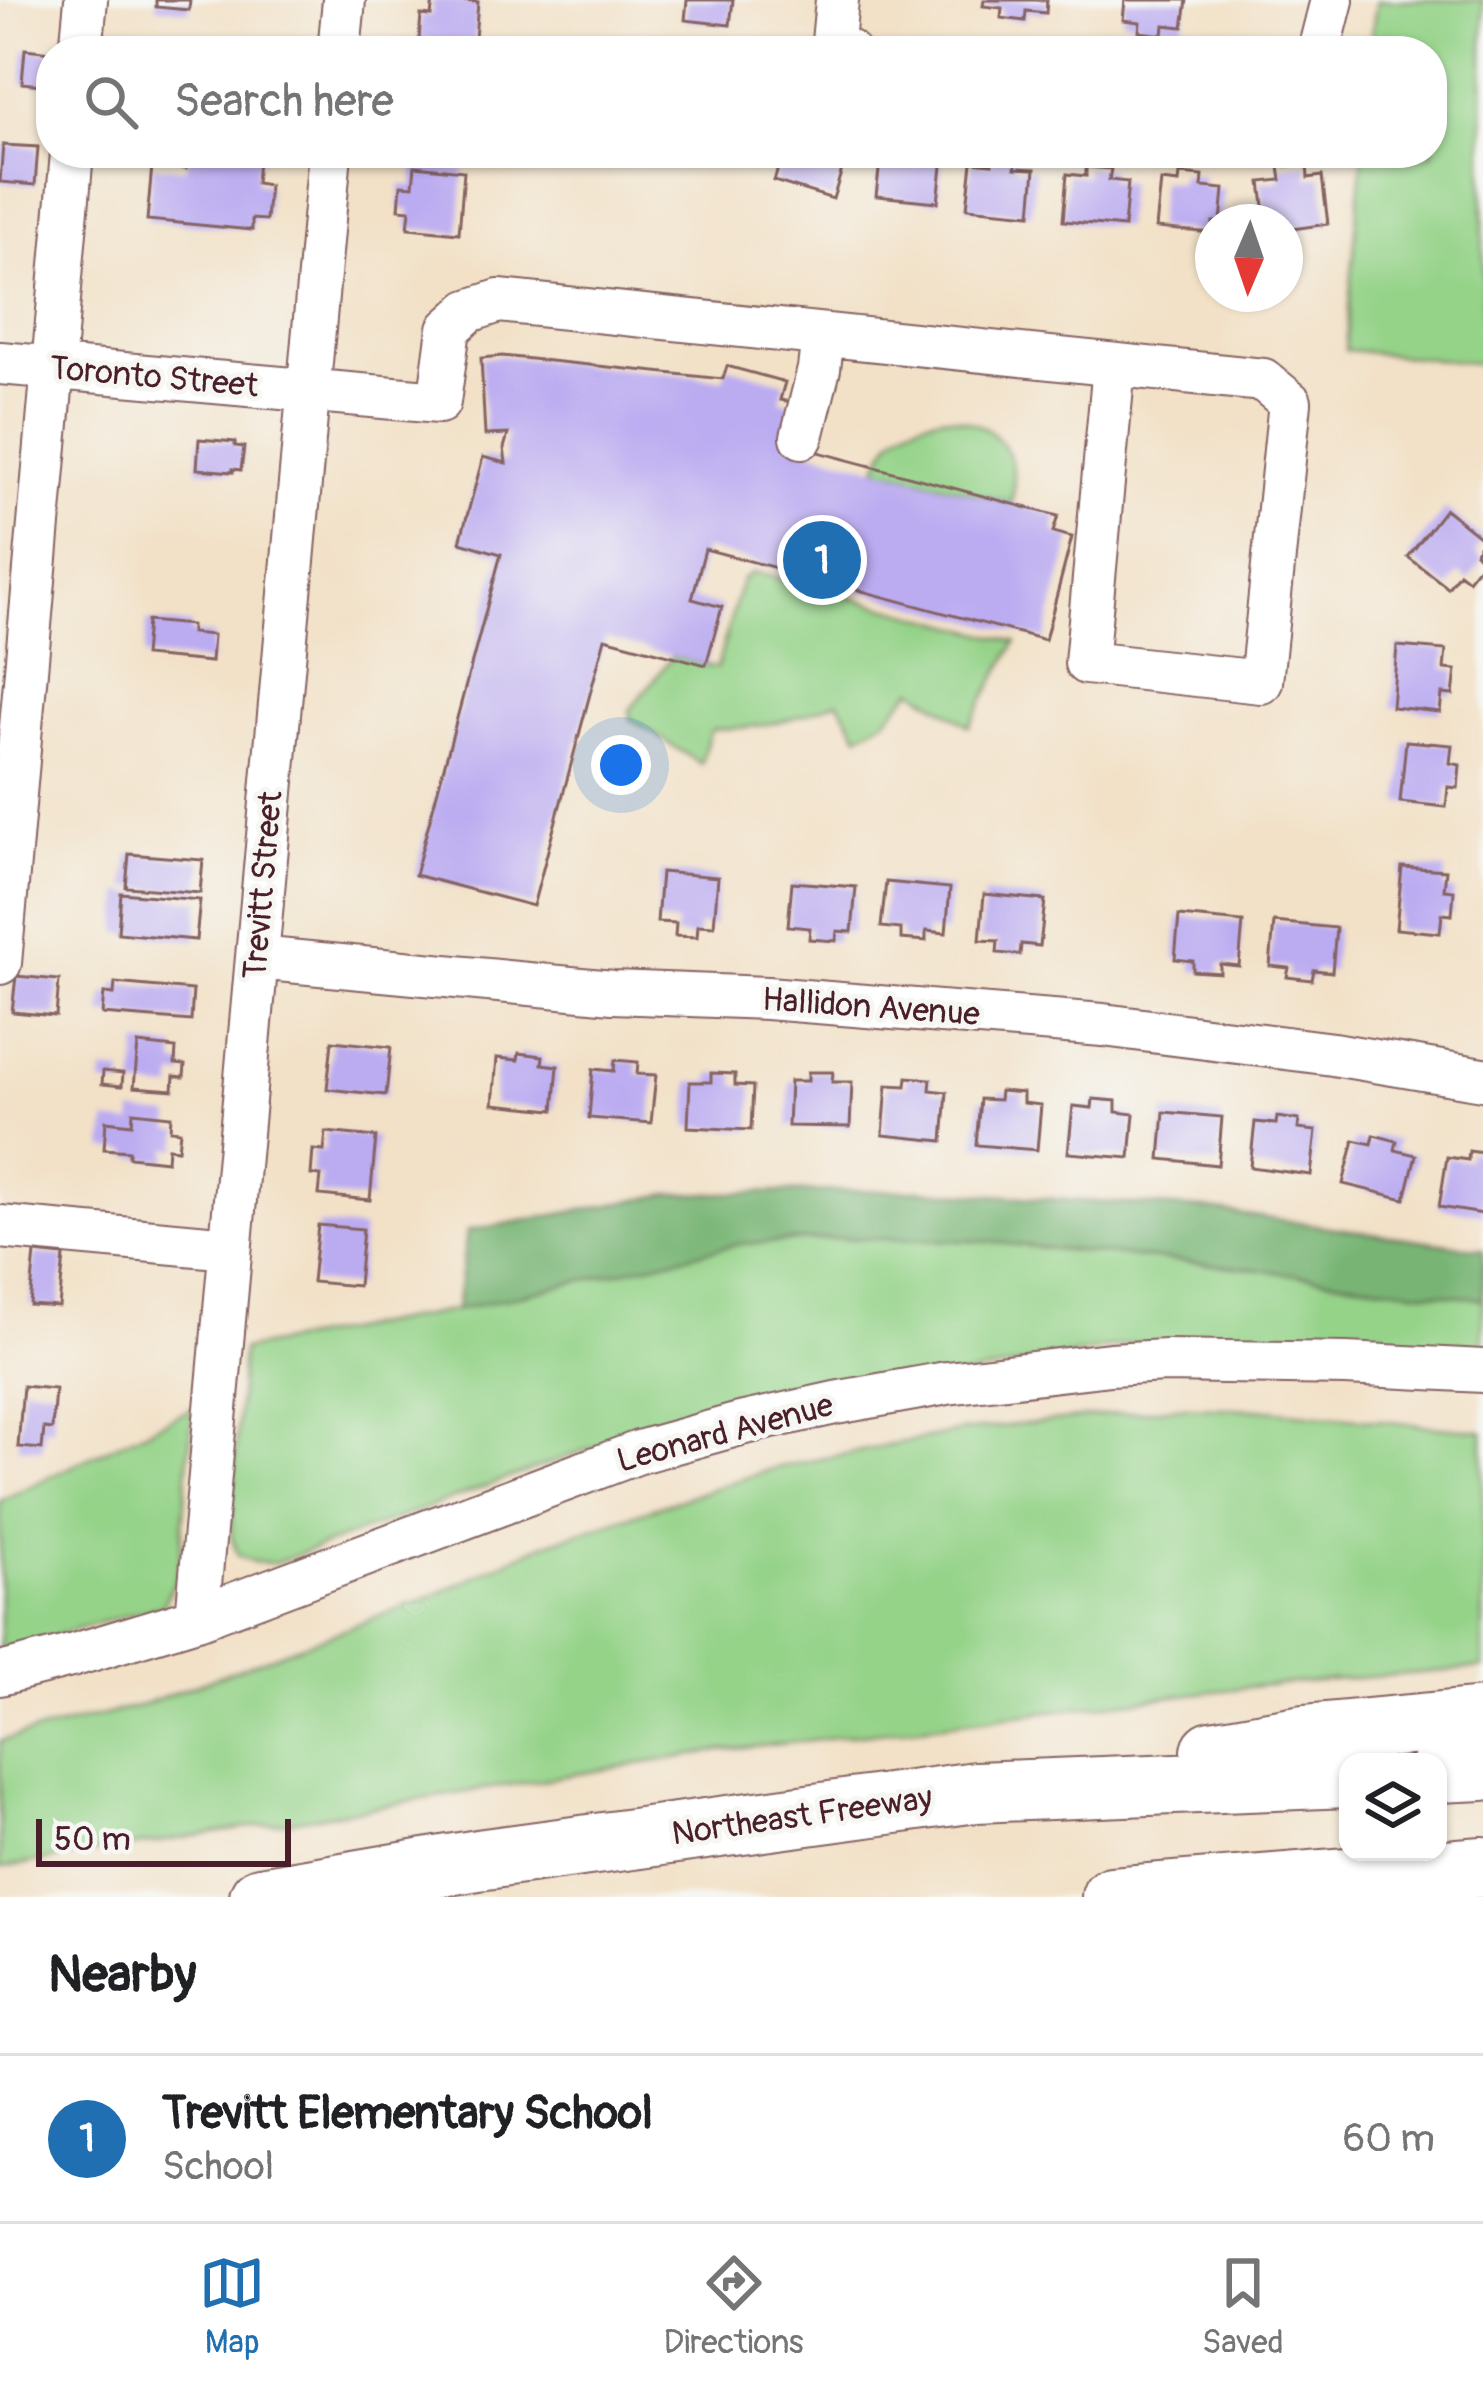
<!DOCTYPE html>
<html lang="en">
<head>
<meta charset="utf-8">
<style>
  body { margin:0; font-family:Pangolin,sans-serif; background:#f6f6f6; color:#202124 }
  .controls { position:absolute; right:36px; bottom:36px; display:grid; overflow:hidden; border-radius:24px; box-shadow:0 3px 9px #0004 }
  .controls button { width:108px; height:108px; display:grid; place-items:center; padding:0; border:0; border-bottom:3px solid #e0e0e0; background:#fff; color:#202124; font:60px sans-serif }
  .compass { position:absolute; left:1195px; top:204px; width:108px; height:108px; border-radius:50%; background:#fff; box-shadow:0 3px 9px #0004; rotate:182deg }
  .scale { position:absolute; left:36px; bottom:30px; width:255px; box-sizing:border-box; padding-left:12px; border:6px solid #4a1f2b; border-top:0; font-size:33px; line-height:42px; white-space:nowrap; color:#4a1f2b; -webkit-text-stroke:9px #f6f6f2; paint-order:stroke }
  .you { position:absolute; left:621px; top:765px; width:42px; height:42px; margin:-30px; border:9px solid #fff; border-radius:50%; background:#1a73e8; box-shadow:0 0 0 18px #1a73e833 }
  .badge { display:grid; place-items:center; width:78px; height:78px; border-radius:50%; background:#1f6fb2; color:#fff; font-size:39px; font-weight:700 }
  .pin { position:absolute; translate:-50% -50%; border:6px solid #fff; box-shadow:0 3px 12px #0006 }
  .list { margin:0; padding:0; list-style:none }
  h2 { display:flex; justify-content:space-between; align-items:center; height:156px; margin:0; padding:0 48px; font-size:51px }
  h2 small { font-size:39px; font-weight:400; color:#757577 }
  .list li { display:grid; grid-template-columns:78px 1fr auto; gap:36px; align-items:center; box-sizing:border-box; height:168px; padding:0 48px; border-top:3px solid #e0e0e0 }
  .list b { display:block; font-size:45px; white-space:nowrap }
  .list p { margin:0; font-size:39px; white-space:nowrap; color:#757577 }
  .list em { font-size:39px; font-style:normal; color:#757577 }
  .icon { flex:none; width:66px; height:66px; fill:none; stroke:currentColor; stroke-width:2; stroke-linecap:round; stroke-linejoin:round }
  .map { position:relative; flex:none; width:1483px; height:1897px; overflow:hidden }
  .search { position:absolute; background:#fff; box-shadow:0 3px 9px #0004; left:36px; right:36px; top:36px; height:132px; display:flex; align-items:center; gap:30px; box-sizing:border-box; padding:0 42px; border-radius:48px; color:#757577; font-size:45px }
  .sheet { height:324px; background:#fff }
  nav { display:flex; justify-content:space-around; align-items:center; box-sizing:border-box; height:168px; border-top:3px solid #e0e0e0; background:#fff; font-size:33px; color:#757577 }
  nav a { display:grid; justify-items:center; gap:6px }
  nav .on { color:#1f6fb2 }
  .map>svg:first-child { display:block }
</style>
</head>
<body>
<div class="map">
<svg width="1483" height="1897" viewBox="0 0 1483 1897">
  <rect width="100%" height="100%" fill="#f6f6f2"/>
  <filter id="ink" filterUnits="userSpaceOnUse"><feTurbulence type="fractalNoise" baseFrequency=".00833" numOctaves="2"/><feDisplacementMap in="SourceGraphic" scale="24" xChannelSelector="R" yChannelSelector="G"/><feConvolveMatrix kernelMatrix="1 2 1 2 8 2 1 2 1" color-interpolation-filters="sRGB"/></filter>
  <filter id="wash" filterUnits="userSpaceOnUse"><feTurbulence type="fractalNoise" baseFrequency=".004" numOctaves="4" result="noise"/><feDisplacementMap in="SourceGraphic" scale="48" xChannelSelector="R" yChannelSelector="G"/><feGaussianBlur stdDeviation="2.7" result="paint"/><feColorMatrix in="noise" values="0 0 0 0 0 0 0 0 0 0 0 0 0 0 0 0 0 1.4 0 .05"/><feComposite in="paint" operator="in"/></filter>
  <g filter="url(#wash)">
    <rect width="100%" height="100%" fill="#f2e1c7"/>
    <path fill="#95d389" stroke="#70795a" stroke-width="3" d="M1377,0H1483V364L1345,350L1363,153H1432V51H1366L1371,37Z
      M942,416C994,421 1021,449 1012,503L877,468C891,432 905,423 942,416Z
      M754,572L1016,642L969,726L913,689L886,719L859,735L838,701C796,720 759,729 713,729L709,734L701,764L631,719L630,710L673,656L717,668L742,579Z
      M847,1238L978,1241L1246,1268L1483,1299V1349L1266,1338L1129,1344L589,1449L275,1563L253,1562L238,1555L231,1535L242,1350L456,1310L737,1244Z
      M1177,1407L1256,1409L1483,1431V1668L1257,1686L712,1752L0,1868V1741L136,1707L433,1596L541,1545L775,1468L963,1431Z
      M193,1408L179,1571L163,1605L0,1651V1501Z"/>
    <path fill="#78b575" stroke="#616a50" stroke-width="3" d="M917,1190L1203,1209L1483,1249V1299L1246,1268L978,1241L847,1238L737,1244L456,1310L467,1231L670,1194Z"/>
    <g id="blocks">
      <path fill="#bbabf1" d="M156,0H190L189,10L156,7Z
        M433,0L478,2L474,51H428L429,41L419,40L421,15L431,16Z
        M687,0H733L730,25L685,20Z
        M984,0H1047L1046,13L1026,11L1025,21L1001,18L1002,8L983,6Z
        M1125,0H1187L1183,27L1164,25L1163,35L1139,32L1140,22L1123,20Z
        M25,49L51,52V86L22,83Z
        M3,145L38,147L35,185L0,182Z
        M188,153H264V161L258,160L256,183L269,185L266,220L252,219V230L147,220L152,166L186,169Z
        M783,153H847L833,199L774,181Z
        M881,153H924L943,157L938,202L876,196Z
        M993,154L1017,157L1015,168L1035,169L1031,214L967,208L972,162L992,164Z
        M1307,164L1308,178L1322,176L1328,224L1285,230V222H1266L1261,182L1281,180L1279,167Z
        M415,166L464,171L459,233L408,228L410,210L399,209L401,185L413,186Z
        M1086,167L1111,169L1109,180L1128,182L1124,227L1063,221L1067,174L1086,176Z
        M1180,174L1203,176L1202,187L1224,189L1221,222H1213V233L1156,228L1161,181L1179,183Z
        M502,356L723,379L727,366L785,382L780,400L798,404L788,444L1058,516L1053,532L1072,537L1045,640L705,549L692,599L722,607L706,665L605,638L533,906L415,875L501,554L460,542L483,457L506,463L504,448L508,434L485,435L481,358Z
        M199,439L235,442V446L244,447L241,470L233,469V472L197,469Z
        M1445,509L1483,539L1475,552L1483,561L1468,580L1459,573L1448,588L1408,557Z
        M147,621L191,625V633L213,635L211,662L144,656Z
        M1397,646L1446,650L1444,669L1456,670L1453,695L1442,694L1440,712L1392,707Z
        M1406,741L1452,745L1450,763L1460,765L1458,788L1448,787L1446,807L1400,802Z
        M129,854L203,860L200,893L126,887Z
        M1402,867L1446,870L1444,890L1454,891L1452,915L1442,914L1440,933L1396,929Z
        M661,872L718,877L714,926L698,925L697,937L675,936L676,923L657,922Z
        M792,882L856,887L852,932L837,931L836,941L809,939L810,928L788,926Z
        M886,882L950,888L946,933L926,931V941L901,939V929L881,927Z
        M121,893L200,900L196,940L118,933Z
        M984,894L1045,900L1040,946L1021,944L1020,955L997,953L998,941L980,940Z
        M1179,916L1243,922L1239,966L1220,964V973L1193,971V961L1175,959Z
        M1274,922L1336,928L1332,972L1314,970L1312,980L1287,977L1289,968L1270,966Z
        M16,976L59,980L56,1016L12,1012Z
        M115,983L193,990L191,1021L102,1014L104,993L114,994Z
        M332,1041L391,1047L386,1095L327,1089Z
        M138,1044L176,1048L175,1064L185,1065L184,1077L174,1076L173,1090L134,1087Z
        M519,1053L543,1056L542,1064L558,1066L554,1110L493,1104L497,1058L518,1060Z
        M615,1060L638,1062L637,1074L656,1075L651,1123L589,1118L593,1069L614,1071Z
        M103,1071L123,1073L122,1086L102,1084Z
        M808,1072H833L832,1082H852L850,1127L788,1126L790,1081H808Z
        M711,1073L735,1074V1085L753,1086L751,1130L688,1127L690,1082H711Z
        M907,1077L931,1079L930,1090L947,1092L943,1141L883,1135L887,1085L906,1086Z
        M1000,1091L1023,1093V1103L1041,1105L1037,1150L976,1145L980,1099L999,1100Z
        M1093,1099L1116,1101V1112L1134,1114L1130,1158L1068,1153L1073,1106L1092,1108Z
        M133,1112L171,1116L170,1130L180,1131L178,1149L168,1148L167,1161L129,1157V1151L104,1149L106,1121L132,1124Z
        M1164,1112L1222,1117L1218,1165L1160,1159Z
        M1277,1117L1299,1120L1298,1129L1316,1131L1311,1175L1250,1167L1255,1122L1276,1124Z
        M326,1132L376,1137L370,1200L319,1195L321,1176L311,1175L313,1150L324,1151Z
        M1374,1135L1397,1141L1395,1150L1416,1155L1405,1199L1343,1184L1354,1140L1372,1144Z
        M1469,1151L1483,1153V1214L1439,1207L1447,1157L1468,1160Z
        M318,1225L363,1229L358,1286L312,1282Z
        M35,1253L64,1256L59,1307L30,1305Z
        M23,1386L55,1389L52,1429L44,1428L42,1449L18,1447Z"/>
    </g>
  </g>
  <g filter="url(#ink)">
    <use href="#blocks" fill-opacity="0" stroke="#856362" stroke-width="3"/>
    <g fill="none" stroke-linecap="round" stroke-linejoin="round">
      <defs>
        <path id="minor" d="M837,0L833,42L848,51
          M81,51L86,0
          M339,51L344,0
          M1319,51L1332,0
          M0,363L439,402L449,329L469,311L499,301L1263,380L1290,402L1261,682L1086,663L1114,366
          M802,437L819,369L823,335
          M257,958L613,992L767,998L1103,1025L1333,1054L1483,1079
          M0,963L72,153
          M0,1227L230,1248
          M197,1618L330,153
          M0,1674L71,1656L197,1618L639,1452L740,1424L835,1403L947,1383L1110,1364L1166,1361L1346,1364L1483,1371"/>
        <path id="highway" d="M1212,1751L1304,1735L1483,1718
          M1438,1772L1483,1770
          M260,1897L478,1860L976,1792L1348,1777
          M1112,1897L1483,1867"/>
      </defs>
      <use href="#minor" stroke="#856362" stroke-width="46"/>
      <use href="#highway" stroke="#856362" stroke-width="64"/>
      <use href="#minor" stroke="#fff" stroke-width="42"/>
      <use href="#highway" stroke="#fff" stroke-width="60"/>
    </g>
  </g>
  <g text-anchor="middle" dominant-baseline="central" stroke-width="10" stroke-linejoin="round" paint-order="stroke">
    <g font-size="33" fill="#4a1f2b" stroke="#f6f6f2">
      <text transform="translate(154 377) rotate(5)">Toronto Street</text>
      <text transform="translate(263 885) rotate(-85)">Trevitt Street</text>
      <text transform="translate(871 1007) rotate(4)">Hallidon Avenue</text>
      <text transform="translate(725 1433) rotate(-15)">Leonard Avenue</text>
      <text transform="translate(802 1816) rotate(-8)">Northeast Freeway</text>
    </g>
  </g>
</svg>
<div class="controls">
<button><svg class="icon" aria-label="layers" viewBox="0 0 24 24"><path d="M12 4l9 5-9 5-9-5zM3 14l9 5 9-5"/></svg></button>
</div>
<svg class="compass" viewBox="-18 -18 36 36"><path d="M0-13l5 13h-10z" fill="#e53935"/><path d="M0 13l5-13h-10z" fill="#757577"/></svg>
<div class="scale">50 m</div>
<div class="you"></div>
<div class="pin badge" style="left:822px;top:560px">1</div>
<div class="search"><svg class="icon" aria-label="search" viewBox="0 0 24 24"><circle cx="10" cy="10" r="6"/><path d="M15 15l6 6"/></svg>Search here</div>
</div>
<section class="sheet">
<h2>Nearby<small></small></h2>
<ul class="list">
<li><span class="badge">1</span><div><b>Trevitt Elementary School</b><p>School</p></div><em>60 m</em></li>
</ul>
</section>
<nav>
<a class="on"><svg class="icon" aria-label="map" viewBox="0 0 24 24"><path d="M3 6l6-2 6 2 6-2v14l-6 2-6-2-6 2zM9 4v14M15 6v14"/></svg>Map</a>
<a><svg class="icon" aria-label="directions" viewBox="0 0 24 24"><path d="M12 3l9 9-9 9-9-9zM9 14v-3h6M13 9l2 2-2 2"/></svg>Directions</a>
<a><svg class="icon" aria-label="saved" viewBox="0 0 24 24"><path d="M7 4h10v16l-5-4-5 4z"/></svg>Saved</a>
</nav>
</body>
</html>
